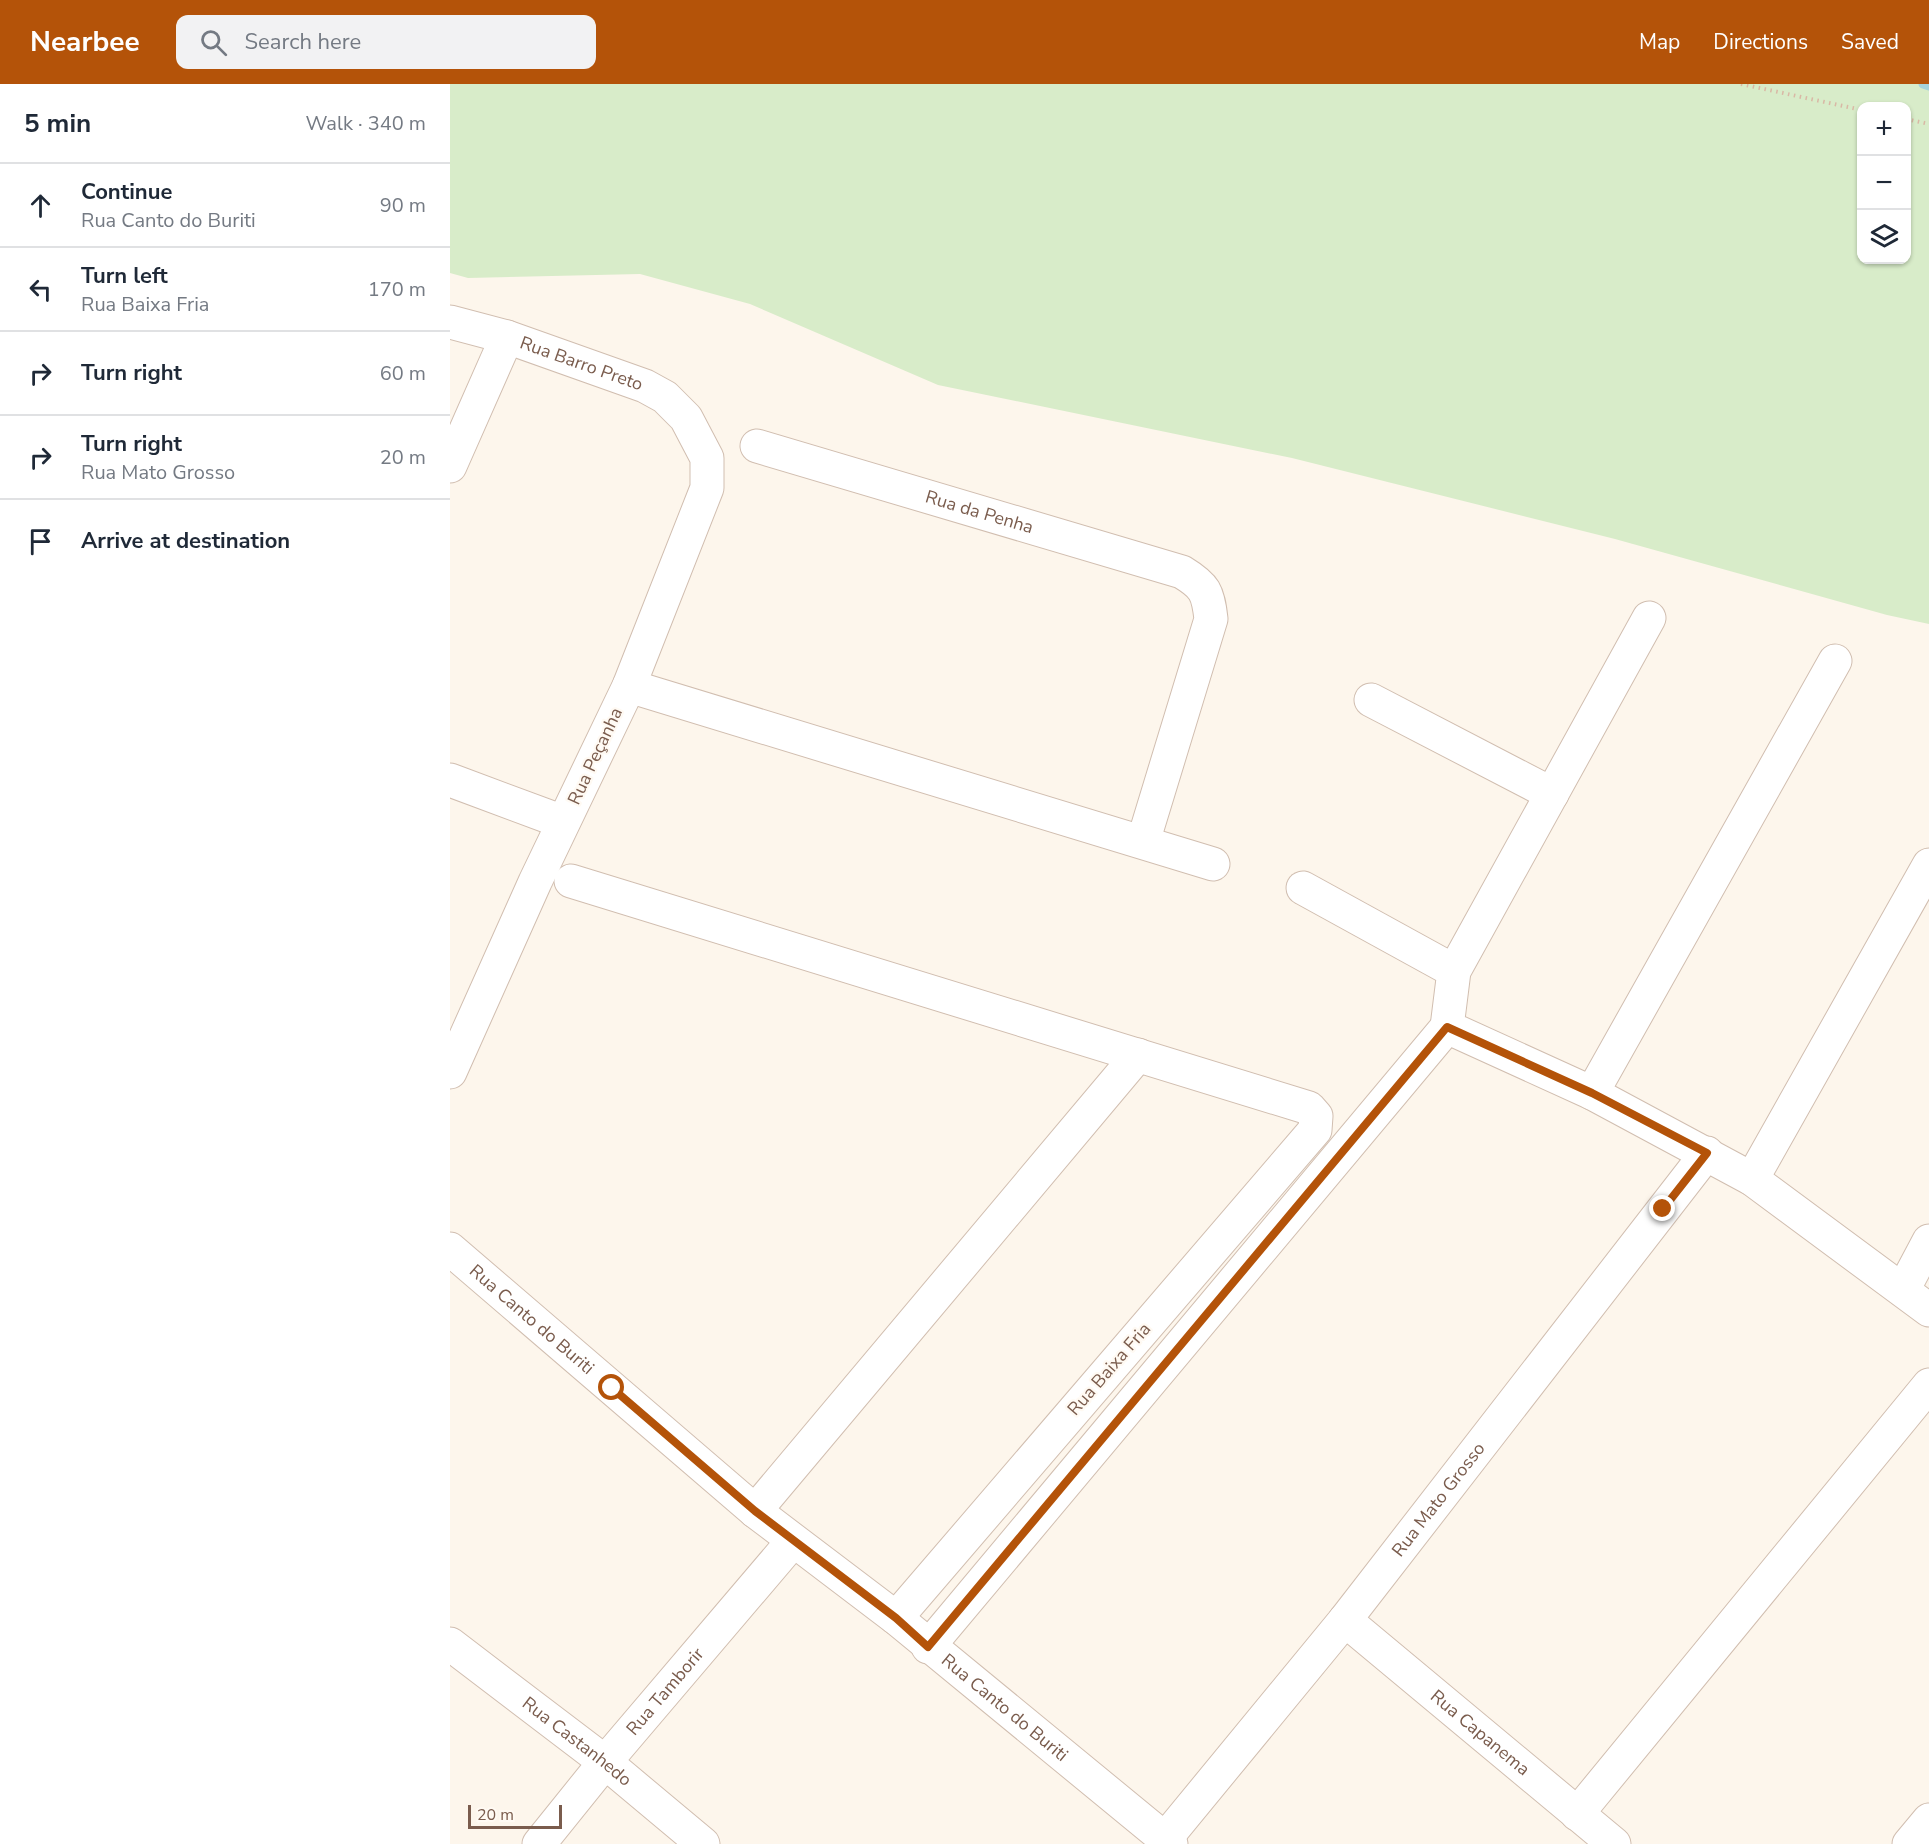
<!DOCTYPE html>
<html lang="en">
<head>
<meta charset="utf-8">
<style>
  body { margin:0; font-family:"Nunito Sans",sans-serif; background:#f2f2f3; color:#1f2937 }
  .controls { position:absolute; right:18px; top:18px; display:grid; overflow:hidden; border-radius:12px; box-shadow:0 2px 4px #0004 }
  .controls button { width:54px; height:54px; display:grid; place-items:center; padding:0; border:0; border-bottom:2px solid #e0e1e3; background:#fff; color:#1f2937; font:30px sans-serif }
  .scale { position:absolute; left:18px; bottom:15px; width:94px; box-sizing:border-box; padding-left:6px; border:3px solid #7a5c4d; border-top:0; font-size:16px; line-height:21px; white-space:nowrap; color:#7a5c4d; -webkit-text-stroke:4px #fffaf3; paint-order:stroke }
  .stop { position:absolute; width:18px; height:18px; margin:-14px; border:4px solid #b45309; border-radius:50%; background:#fff }
  .stop.end { background:#b45309; border-color:#fff; box-shadow:0 2px 6px #0008 }
  .list { margin:0; padding:0; list-style:none }
  h2 { display:flex; justify-content:space-between; align-items:center; height:78px; margin:0; padding:0 24px; font-size:26px }
  h2 small { font-size:20px; font-weight:400; color:#747a83 }
  .list li { display:grid; grid-template-columns:39px 1fr auto; gap:18px; align-items:center; box-sizing:border-box; height:84px; padding:0 24px; border-top:2px solid #e0e1e3 }
  .list b { display:block; font-size:22px; white-space:nowrap }
  .list p { margin:0; font-size:20px; white-space:nowrap; color:#747a83 }
  .list em { font-size:20px; font-style:normal; color:#747a83 }
  .icon { flex:none; width:33px; height:33px; fill:none; stroke:currentColor; stroke-width:2; stroke-linecap:round; stroke-linejoin:round }
  .map { position:relative; flex:none; width:1479px; height:1760px; overflow:hidden }
  header { display:flex; align-items:center; gap:36px; box-sizing:border-box; height:84px; padding:0 30px; background:#b45309; color:#fff }
  header strong { font-size:28px }
  nav { display:flex; gap:33px; margin-inline-start:auto; font-size:21px }
  .search { width:420px; height:54px; background:#f2f2f3; display:flex; align-items:center; gap:15px; box-sizing:border-box; padding:0 21px; border-radius:12px; color:#747a83; font-size:22px }
  main { display:flex }
  aside { flex:1; background:#fff }
  .map>svg:first-child { display:block }
</style>
</head>
<body>
<header>
<strong>Nearbee</strong>
<div class="search"><svg class="icon" aria-label="search" viewBox="0 0 24 24"><circle cx="10" cy="10" r="6"/><path d="M15 15l6 6"/></svg>Search here</div>
<nav><a>Map</a><a>Directions</a><a>Saved</a></nav>
</header>
<main>
<aside>
<h2>5 min<small>Walk · 340 m</small></h2>
<ul class="list">
<li><svg class="icon" aria-label="ahead" viewBox="0 0 24 24"><path d="M12 20V5M6 11l6-6 6 6"/></svg><div><b>Continue</b><p>Rua Canto do Buriti</p></div><em>90 m</em></li>
<li><svg class="icon" aria-label="left" viewBox="0 0 24 24"><path d="M17 20v-9H6M10 6l-5 5 5 5"/></svg><div><b>Turn left</b><p>Rua Baixa Fria</p></div><em>170 m</em></li>
<li><svg class="icon" aria-label="right" viewBox="0 0 24 24"><path d="M7 20v-9h11M14 6l5 5-5 5"/></svg><div><b>Turn right</b></div><em>60 m</em></li>
<li><svg class="icon" aria-label="right" viewBox="0 0 24 24"><path d="M7 20v-9h11M14 6l5 5-5 5"/></svg><div><b>Turn right</b><p>Rua Mato Grosso</p></div><em>20 m</em></li>
<li><svg class="icon" aria-label="arrive" viewBox="0 0 24 24"><path d="M6 21V4h12l-3 4 3 4H6"/></svg><div><b>Arrive at destination</b></div></li>
</ul>
</aside>
<div class="map">
<svg width="1479" height="1760" viewBox="0 0 1479 1760">
  <rect width="100%" height="100%" fill="#fdf6ec"/>
  <path fill="#d8ecc9" fill-rule="evenodd" d="M0,0H1479V540L1437,531L1165,455L842,374L488,301L300,220L190,190L18,194L0,189ZM1412,22H1456V176H1412Z"/>
  <g fill="none" stroke-linecap="round" stroke-linejoin="round">
    <path stroke="#a5d3da" stroke-width="9" d="M1473,0L1479,2"/>
    <defs>
      <g id="street">
        <path id="s1" d="M0,238L57,253L195,302L215,313L236,334L257,374V404L179,602L85,798L0,988"/>
        <path id="s2" d="M307,362L732,488C755,502 758,508 761,535L693,758"/>
        <path d="M0,382L57,253"/>
        <path d="M1199,534L1004,887L997,943L1142,1009L1302,1095L1479,1226"/>
        <path d="M179,602L763,780"/>
        <path d="M921,616L1102,710"/>
        <path d="M0,696L113,738"/>
        <path d="M121,797L859,1024L866,1032L865,1046L446,1534"/>
        <path d="M853,804L1004,887"/>
        <path d="M1142,1009L1385,577"/>
        <path d="M1302,1095L1479,781"/>
        <path id="s3" d="M0,1165L305,1427L446,1534L721,1760"/>
        <path d="M1453,1206L1479,1157"/>
        <path d="M305,1427L688,971"/>
        <path id="s4" d="M895,1536L1164,1760"/>
        <path id="s5" d="M0,1560L155,1678L253,1760"/>
        <path d="M478,1563L997,943"/>
        <path d="M1127,1730L1479,1301"/>
        <path id="s6" d="M715,1755L895,1536L1257,1069"/>
        <path id="s7" d="M89,1760L155,1678L343,1457"/>
        <path d="M1459,1760L1479,1736"/>
      </g>
    </defs>
    <use href="#street" stroke="#d1beb0" stroke-width="35"/>
    <path stroke="#d9b8a5" stroke-width="4" stroke-dasharray="1.5 4.5" stroke-linecap="butt" d="M1291,0L1412,26
      M1456,35L1479,40"/>
    <use href="#street" stroke="#fff" stroke-width="33"/>
  </g>
  <g fill="none" stroke-linecap="round" stroke-linejoin="round">
    <path stroke="#b45309" stroke-width="8" d="M162,1304L305,1427L446,1534L478,1563L997,943L1142,1009L1257,1069L1213,1125"/>
  </g>
  <g text-anchor="middle" dominant-baseline="central" stroke-width="4.5" stroke-linejoin="round" paint-order="stroke">
    <g font-size="18" fill="#7a5c4d" stroke="#fffaf3">
      <text stroke="none"><textPath href="#s1" startOffset="138">Rua Barro Preto</textPath></text>
      <text stroke="none"><textPath href="#s2" startOffset="232">Rua da Penha</textPath></text>
      <text transform="translate(145 672) rotate(-65)">Rua Peçanha</text>
      <text stroke="none"><textPath href="#s3" startOffset="108">Rua Canto do Buriti</textPath></text>
      <text transform="translate(659 1285) rotate(-49)">Rua Baixa Fria</text>
      <text stroke="none"><textPath href="#s6" startOffset="436">Rua Mato Grosso</textPath></text>
      <text stroke="none"><textPath href="#s7" startOffset="198">Rua Tamborir</textPath></text>
      <text stroke="none"><textPath href="#s3" startOffset="720">Rua Canto do Buriti</textPath></text>
      <text stroke="none"><textPath href="#s4" startOffset="176">Rua Capanema</textPath></text>
      <text stroke="none"><textPath href="#s5" startOffset="160">Rua Castanhedo</textPath></text>
    </g>
  </g>
</svg>
<div class="controls">
<button>+</button>
<button>−</button>
<button><svg class="icon" aria-label="layers" viewBox="0 0 24 24"><path d="M12 4l9 5-9 5-9-5zM3 14l9 5 9-5"/></svg></button>
</div>
<div class="scale">20 m</div>
<div class="stop" style="left:162px;top:1304px"></div>
<div class="stop end" style="left:1213px;top:1125px"></div>
</div>
</main>
</body>
</html>
